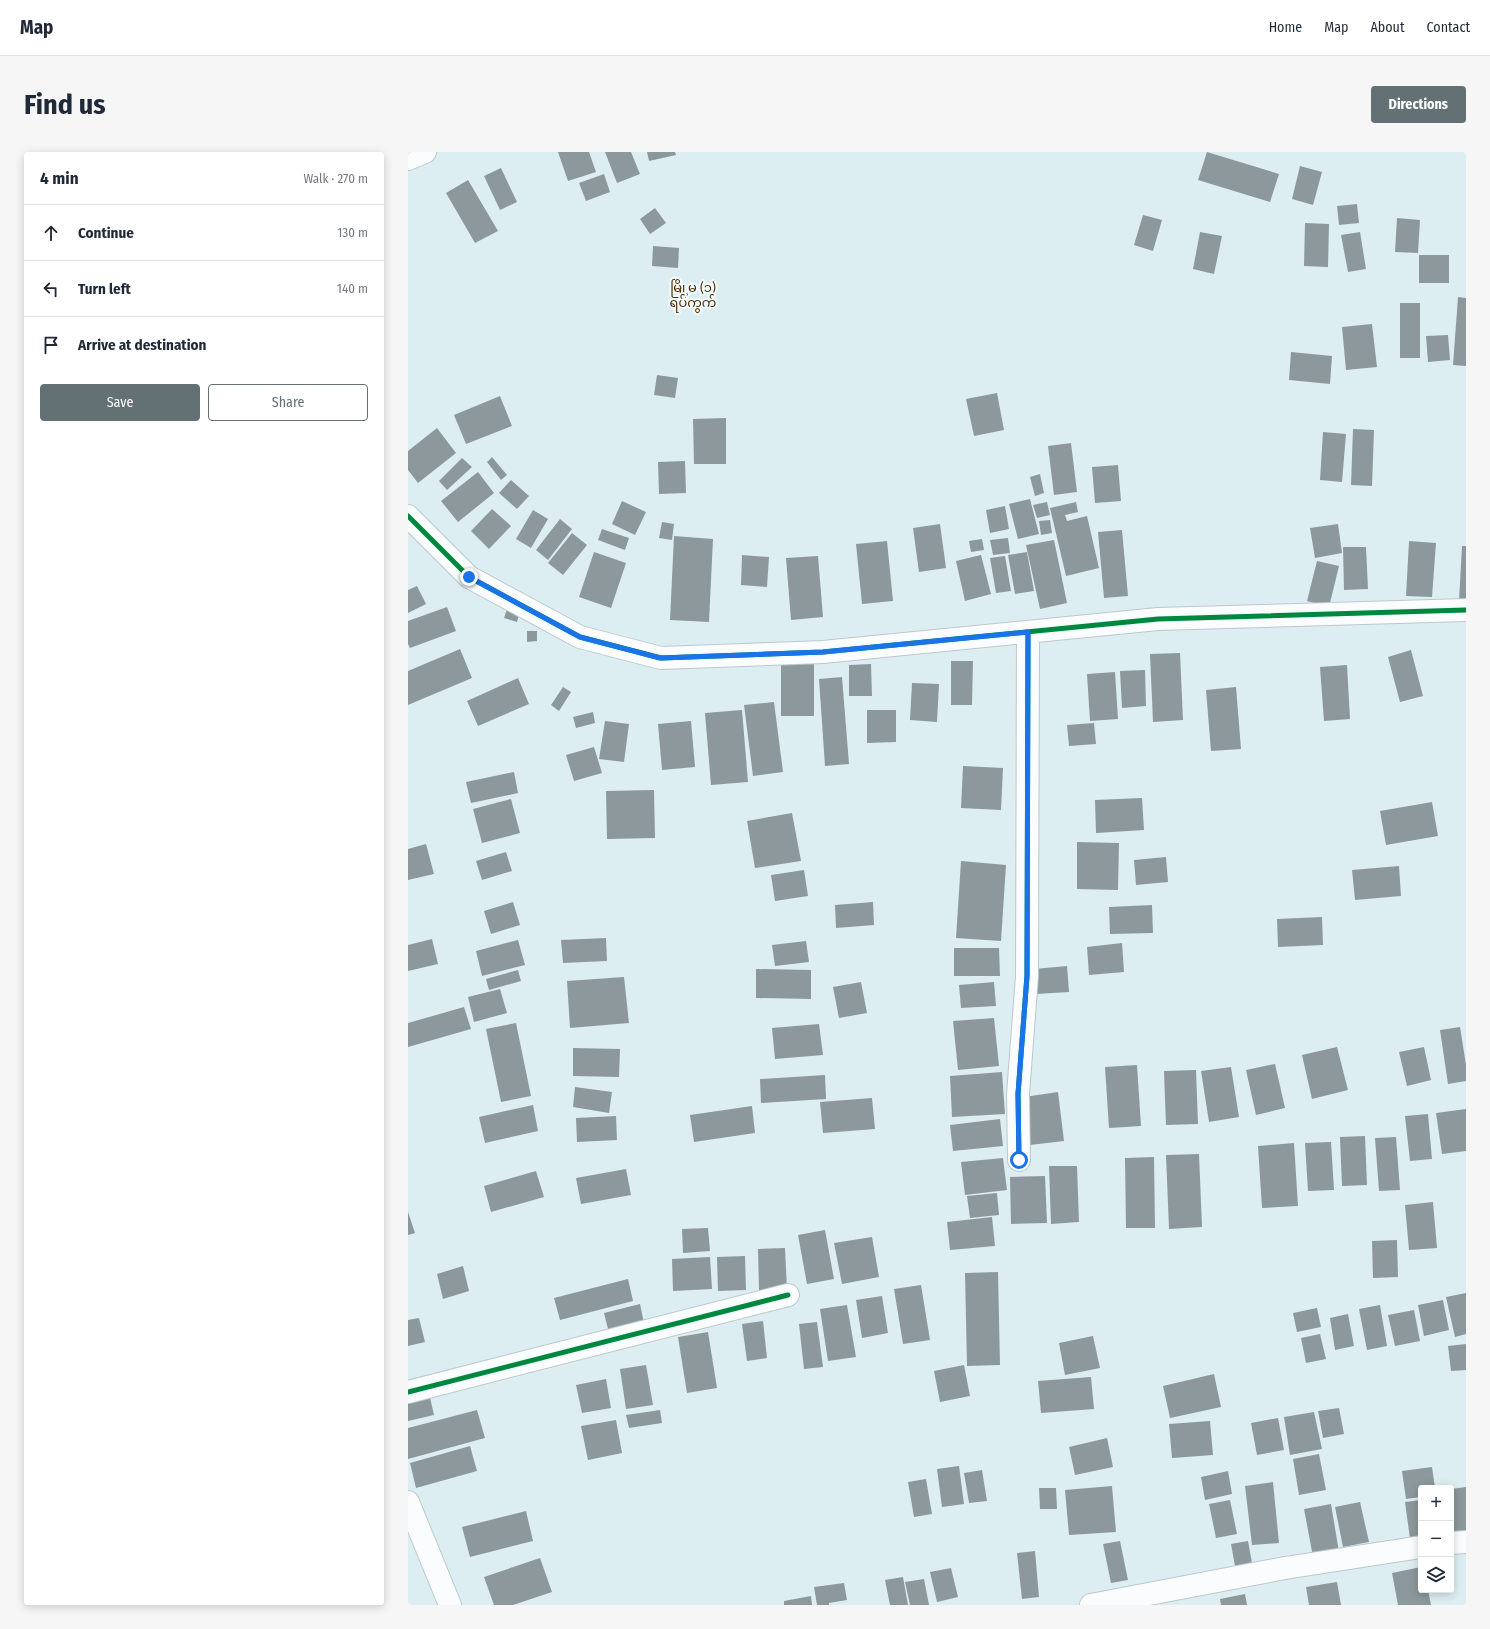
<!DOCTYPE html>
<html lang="en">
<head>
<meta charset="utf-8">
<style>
  body { margin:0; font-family:"Fira Sans Condensed","Noto Sans Myanmar",sans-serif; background:#f6f6f7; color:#1f2937 }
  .controls { position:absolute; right:12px; bottom:12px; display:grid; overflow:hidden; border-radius:4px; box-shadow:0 2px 10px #0003 }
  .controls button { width:36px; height:36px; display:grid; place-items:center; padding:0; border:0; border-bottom:1px solid #e0e1e3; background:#fff; color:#1f2937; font:20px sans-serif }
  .stop { position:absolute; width:12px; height:12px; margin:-9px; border:3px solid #1a73e8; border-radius:50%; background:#fff }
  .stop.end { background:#1a73e8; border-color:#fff; box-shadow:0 1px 4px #0008 }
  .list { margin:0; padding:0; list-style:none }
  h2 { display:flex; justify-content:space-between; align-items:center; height:52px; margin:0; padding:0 16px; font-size:17px }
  h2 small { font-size:13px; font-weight:400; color:#747a83 }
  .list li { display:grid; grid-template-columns:26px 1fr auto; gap:12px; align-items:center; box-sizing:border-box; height:56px; padding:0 16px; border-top:1px solid #e0e1e3 }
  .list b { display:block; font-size:15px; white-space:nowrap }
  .list em { font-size:13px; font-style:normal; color:#747a83 }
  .actions { display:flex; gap:8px; padding:12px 16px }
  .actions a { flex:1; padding:9px 0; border:1px solid #637174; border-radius:4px; text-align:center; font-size:14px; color:#637174 }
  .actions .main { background:#637174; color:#fff }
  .icon { flex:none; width:22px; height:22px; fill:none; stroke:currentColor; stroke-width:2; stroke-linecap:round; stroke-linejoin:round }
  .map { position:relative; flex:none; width:1058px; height:1453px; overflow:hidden; border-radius:4px }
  header { display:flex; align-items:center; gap:24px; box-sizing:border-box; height:56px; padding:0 20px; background:#fff; border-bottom:1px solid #e0e1e3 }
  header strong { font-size:19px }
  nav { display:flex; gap:22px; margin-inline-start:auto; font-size:14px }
  .intro { display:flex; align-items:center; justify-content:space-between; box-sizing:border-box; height:96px; padding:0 24px }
  h1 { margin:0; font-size:28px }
  .button { padding:10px 18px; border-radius:4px; background:#637174; color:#fff; font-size:14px; font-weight:700 }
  main { display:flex; gap:24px; padding:0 24px }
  aside { flex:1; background:#fff; border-radius:4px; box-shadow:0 2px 10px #0003 }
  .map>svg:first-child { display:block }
</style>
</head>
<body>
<header>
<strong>Map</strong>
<nav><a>Home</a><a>Map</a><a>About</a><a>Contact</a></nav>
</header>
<div class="intro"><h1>Find us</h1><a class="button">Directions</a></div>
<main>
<aside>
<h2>4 min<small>Walk · 270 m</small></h2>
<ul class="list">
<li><svg class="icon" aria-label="ahead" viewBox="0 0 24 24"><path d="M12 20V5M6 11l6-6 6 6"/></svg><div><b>Continue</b></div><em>130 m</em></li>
<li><svg class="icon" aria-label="left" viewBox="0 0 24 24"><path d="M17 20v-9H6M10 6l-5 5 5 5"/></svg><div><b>Turn left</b></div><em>140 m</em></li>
<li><svg class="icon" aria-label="arrive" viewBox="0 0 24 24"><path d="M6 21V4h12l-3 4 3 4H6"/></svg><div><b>Arrive at destination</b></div></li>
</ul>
<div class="actions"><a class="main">Save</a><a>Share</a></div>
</aside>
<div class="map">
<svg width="1058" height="1453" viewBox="0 0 1058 1453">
  <rect width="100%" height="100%" fill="#ddeef2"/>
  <path fill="#8c989c" d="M150,0H181L188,20L160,29Z
    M197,0H223L232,22L209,31Z
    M239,0H267L268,3L241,9Z
    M799,0L871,22L862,50L790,28Z
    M892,14L914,20L905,53L884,47Z
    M93,16L109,50L92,58L76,24Z
    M196,22L202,40L178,49L171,31Z
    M60,28L90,79L67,91L38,41Z
    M949,52L951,71L931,73L929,54Z
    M247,56L258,71L242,82L232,67Z
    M735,63L754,68L745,99L726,93Z
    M989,66L1012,68L1010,101L987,100Z
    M897,71L921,72L920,115L896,114Z
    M792,80L814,84L806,122L785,117Z
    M952,80L958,117L940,120L933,83Z
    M245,94L271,96L270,116L244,114Z
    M1011,103H1041V131H1011Z
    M1050,145L1058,146V214L1045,213Z
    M992,151H1012V206H992Z
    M964,172L969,215L938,218L934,175Z
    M1040,183L1042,208L1020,210L1018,184Z
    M883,200L924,204L922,232L881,228Z
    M249,223L270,226L267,246L246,243Z
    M589,241L596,278L566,284L558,247Z
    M92,244L104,274L58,292L46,263Z
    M318,266V312H286L285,267Z
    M29,276L48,301L10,331L0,318V299Z
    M945,277L966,278L964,334L943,333Z
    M915,280L938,282L934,330L912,328Z
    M663,291L669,340L646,343L640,294Z
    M84,305L99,323L93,328L79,310Z
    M54,306L64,315L39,338L31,329Z
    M277,309L278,341L251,342L250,310Z
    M710,313L713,349L687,351L684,315Z
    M70,320L86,341L50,370L33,349Z
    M632,322L636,341L627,344L622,325Z
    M103,328L121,344L109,357L91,341Z
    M622,347L631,382L610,387L601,352Z
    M214,349L238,360L227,383L204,372Z
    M639,350L642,363L629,366L625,353Z
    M668,350L670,360L657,363L659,369L679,364L691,416L658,424L642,356Z
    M597,354L601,377L582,381L578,358Z
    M84,357L103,374L81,397L63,379Z
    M125,358L140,367L123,396L108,387Z
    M152,367L164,377L140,408L128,398Z
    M642,368L644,381L633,383L631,369Z
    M254,370L266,372L264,388L251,386Z
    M532,372L538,416L511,420L505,376Z
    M930,372L934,401L907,406L902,376Z
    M194,377L221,386L217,398L190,388Z
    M714,378L720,444L696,446L690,380Z
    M164,381L179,393L155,423L140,411Z
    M266,384L305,387L301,470L262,468Z
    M600,386L602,401L585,403L582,388Z
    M574,387L576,398L563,400L561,389Z
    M646,388L659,451L632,457L618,393Z
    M479,389L485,449L454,452L448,392Z
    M1001,389L1028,391L1024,445L998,444Z
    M1054,394H1058V450L1051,449Z
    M935,395H958L960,437L936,438Z
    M186,400L218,411L203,456L171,445Z
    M619,400L626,439L607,442L600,403Z
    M334,403L361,405L359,435L333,433Z
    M573,403L583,442L557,449L548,409Z
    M410,404L415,465L383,468L378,406Z
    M597,404L603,439L588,441L582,406Z
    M909,409L931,414L921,455L899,449Z
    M9,434L18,452L0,461V438Z
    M100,454L112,458L109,470L96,466Z
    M39,455L48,479L2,496L0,492V469Z
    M119,479H129V489L119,490Z
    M52,497L64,526L0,553V519Z
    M1003,498L1015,544L992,550L980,505Z
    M772,501L775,568L745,570L742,502Z
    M543,509H565L564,553H543Z
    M373,512H406V564H373Z
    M463,512L464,544H441V513Z
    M939,513L942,567L916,569L912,515Z
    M737,518L738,554L714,556L712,519Z
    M707,520L710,567L682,569L679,522Z
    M434,525L441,612L417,614L411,527Z
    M110,526L121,552L70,574L59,549Z
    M504,531L531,532L529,570L502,568Z
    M155,535L163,540L151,559L143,553Z
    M828,535L833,597L803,599L798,538Z
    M366,550L375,620L345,624L336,553Z
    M334,558L340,630L303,633L297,561Z
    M459,558H488V590L459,591Z
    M185,560L187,571L168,576L165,565Z
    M197,569L221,572L216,610L191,607Z
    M283,569L287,615L254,618L250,572Z
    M686,571L688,592L661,594L659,573Z
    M186,595L194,621L166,629L158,603Z
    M555,614L595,616L593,658L553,656Z
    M106,620L110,641L63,651L58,630Z
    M246,638L247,686L199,687L198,639Z
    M734,646L736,678L688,681L687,648Z
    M103,647L112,681L74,691L65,657Z
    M1024,650L1030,684L978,693L972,659Z
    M384,661L393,709L347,716L339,669Z
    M669,690L711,691L710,738L669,737Z
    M18,692L26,722L0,728V697Z
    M98,700L104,719L74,728L68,709Z
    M758,705L760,730L728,733L726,708Z
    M553,709L598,713L593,789L548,786Z
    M991,714L993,744L947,748L944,718Z
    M396,718L400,744L367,749L363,723Z
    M105,750L112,773L83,782L76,759Z
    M465,750L466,773L428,776L427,753Z
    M744,753L745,781L702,782L701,755Z
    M914,765L915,793L870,795L869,767Z
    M198,786L199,809L155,811L153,788Z
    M24,787L30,812L0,819V793Z
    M110,788L117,813L74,824L68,799Z
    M398,789L401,810L367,814L364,793Z
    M714,791L716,820L681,823L679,795Z
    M546,796H591L592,824H546Z
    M659,814L661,840L628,842L626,817Z
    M348,817L403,818V847L348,846Z
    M110,818L113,829L81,838L78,827Z
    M216,825L221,871L162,876L159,829Z
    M453,830L459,861L431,866L425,835Z
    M586,830L588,854L553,856L551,833Z
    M92,837L99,861L66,870L60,845Z
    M56,855L63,877L0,895V871Z
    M586,866L591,914L550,918L545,869Z
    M108,871L123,944L93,950L78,877Z
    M411,872L415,903L367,907L364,876Z
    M1052,875L1058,913V929L1040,932L1032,878Z
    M929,895L940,938L904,947L894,903Z
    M1016,895L1023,928L999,934L991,900Z
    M165,896L212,897L211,925L165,924Z
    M867,912L877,956L848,963L838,918Z
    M729,913L733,974L701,976L697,915Z
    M823,915L831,965L801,970L793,919Z
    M788,918L790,972L758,973L756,919Z
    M594,920L597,962L544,965L542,924Z
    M417,923L418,947L353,951L352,927Z
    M167,935L204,940L201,961L165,955Z
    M650,940L656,989L622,993L616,945Z
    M464,946L467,977L415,981L412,950Z
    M125,953L130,979L77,991L71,965Z
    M344,954L347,981L286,990L282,963Z
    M1058,957V999L1034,1002L1028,961Z
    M1020,962L1024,1007L1002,1009L997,964Z
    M208,964L209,988L169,990L168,966Z
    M592,967L595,994L545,999L542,973Z
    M957,984L959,1033L934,1034L932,985Z
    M988,985L992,1038L971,1039L967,986Z
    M923,990L926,1038L900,1039L897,991Z
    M886,991L890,1054L854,1056L850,994Z
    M791,1002L794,1075L761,1077L758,1003Z
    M746,1005L747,1076H718L717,1006Z
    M595,1006L599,1038L557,1043L553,1010Z
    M641,1014H669L671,1070L643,1072Z
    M218,1017L223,1043L173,1052L168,1026Z
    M128,1019L136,1045L83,1060L76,1034Z
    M637,1024L639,1071L603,1072L602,1025Z
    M589,1041L591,1063L562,1066L559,1044Z
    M1025,1050L1029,1096L1001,1098L997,1053Z
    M0,1060L7,1081L0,1083Z
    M584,1065L587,1094L542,1098L539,1070Z
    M300,1076L302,1099L275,1101L274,1077Z
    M417,1078L426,1127L399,1132L390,1083Z
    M464,1085L471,1125L434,1132L426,1091Z
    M989,1088L990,1125L965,1126L964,1089Z
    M377,1096L379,1138L351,1139L350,1097Z
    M337,1104L338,1138L310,1139L309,1105Z
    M302,1105L304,1137L265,1139L264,1107Z
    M55,1114L61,1139L35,1147L29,1122Z
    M590,1120L592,1213L559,1214L557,1121Z
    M220,1127L225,1149L152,1168L146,1146Z
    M513,1133L522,1188L495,1192L486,1137Z
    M1058,1141V1182L1047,1185L1038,1145Z
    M474,1144L480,1181L454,1186L448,1148Z
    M1035,1148L1041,1178L1016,1184L1010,1153Z
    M232,1152L237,1176L202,1185L196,1161Z
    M439,1153L448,1205L420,1209L412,1157Z
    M972,1153L979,1194L959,1198L951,1157Z
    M909,1156L913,1175L889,1180L885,1161Z
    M1006,1158L1012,1189L987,1194L980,1163Z
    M940,1162L946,1194L927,1198L922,1166Z
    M11,1166L17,1190L0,1194V1168Z
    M355,1169L359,1206L339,1209L334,1172Z
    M409,1170L415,1215L396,1217L391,1172Z
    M300,1180L309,1236L279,1241L270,1185Z
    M912,1182L918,1207L898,1211L893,1186Z
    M685,1184L692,1216L657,1223L651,1191Z
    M1058,1192V1218L1043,1219L1040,1194Z
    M238,1213L245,1253L218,1257L212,1217Z
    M556,1213L562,1244L532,1250L526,1219Z
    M806,1222L813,1255L762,1266L755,1234Z
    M683,1225L686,1257L633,1261L630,1229Z
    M198,1227L203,1256L174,1261L168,1233Z
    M20,1237L26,1263L0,1269V1242Z
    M931,1256L936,1282L915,1286L910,1259Z
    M69,1258L77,1286L0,1307V1276Z
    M252,1258L254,1271L221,1276L218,1263Z
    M906,1260L914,1297L882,1303L876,1265Z
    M870,1266L876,1298L849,1303L843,1271Z
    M208,1268L214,1301L180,1308L173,1274Z
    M802,1269L805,1303L764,1306L761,1272Z
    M699,1286L705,1315L667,1323L661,1295Z
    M62,1294L69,1319L8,1336L2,1311Z
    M911,1302L918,1338L891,1343L885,1307Z
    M551,1314L556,1352L534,1355L529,1317Z
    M1024,1315L1027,1336H1013V1345L998,1347L994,1319Z
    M574,1318L579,1349L561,1351L556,1321Z
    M820,1319L824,1342L797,1348L793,1325Z
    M518,1327L524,1362L506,1365L500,1330Z
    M865,1330L871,1391L844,1393L837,1334Z
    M704,1334L708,1380L661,1383L657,1338Z
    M1058,1335V1382L1043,1383V1337Z
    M631,1336H648L649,1357H632Z
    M822,1348L829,1382L808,1386L801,1352Z
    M1013,1348V1386L1002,1387L997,1350Z
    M952,1350L961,1390L935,1395L927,1355Z
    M923,1352L932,1406L906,1410L896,1357Z
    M118,1359L125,1389L62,1405L54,1375Z
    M712,1389L720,1428L703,1431L695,1392Z
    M840,1389L844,1411L827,1414L823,1392Z
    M627,1399L631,1445L614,1447L609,1401Z
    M132,1406L144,1440L105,1453H86L76,1425Z
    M1013,1415V1438H1020L1023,1453H990L984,1421Z
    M543,1416L550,1445L529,1450L522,1420Z
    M495,1425L500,1453H482L477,1428Z
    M516,1427L521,1453H502L497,1430Z
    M929,1430L933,1453H901L898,1435Z
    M436,1431L439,1448L421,1451V1453H409L406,1435Z
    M837,1442L839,1453H813L812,1447Z
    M403,1444L404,1453H376V1449Z"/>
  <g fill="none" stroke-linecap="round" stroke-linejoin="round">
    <defs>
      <path id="street" d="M0,7L17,0
        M0,364L61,425L172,485L253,506L415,500L750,467L1058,458
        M611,1008L610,942L619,824L620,480
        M0,1240L380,1143
        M0,1350L42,1453
        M1043,1391L1058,1390
        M683,1453L877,1416L1013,1395"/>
    </defs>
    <use href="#street" stroke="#bbc9cc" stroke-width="24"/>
    <use href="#street" stroke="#fafcfd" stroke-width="22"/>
    <defs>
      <path id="cycleway" d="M0,364L61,425L172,485L253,506L415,500L750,467L1058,458
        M611,1008L610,942L619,824L620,480
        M0,1240L380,1143"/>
    </defs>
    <use href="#cycleway" stroke="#f0fcff" stroke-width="8"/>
    <use href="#cycleway" stroke="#00873e" stroke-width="5"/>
  </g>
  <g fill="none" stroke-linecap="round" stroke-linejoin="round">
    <path stroke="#1a73e8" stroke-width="5" d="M61,425L172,485L252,506L415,500L620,480L619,824L610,942L611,1008"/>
  </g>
  <g text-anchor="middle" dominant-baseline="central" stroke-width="4" stroke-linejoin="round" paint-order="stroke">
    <g font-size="13" fill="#532b00" stroke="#f0fcff">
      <text x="285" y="135">မြို့မ (၁)<tspan x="285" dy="15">ရပ်ကွက်</tspan></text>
    </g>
  </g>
</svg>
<div class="controls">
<button>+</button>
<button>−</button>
<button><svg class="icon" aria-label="layers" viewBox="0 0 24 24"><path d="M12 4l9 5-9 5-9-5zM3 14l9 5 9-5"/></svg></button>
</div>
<div class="stop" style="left:611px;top:1008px"></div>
<div class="stop end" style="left:61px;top:425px"></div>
</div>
</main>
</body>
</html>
